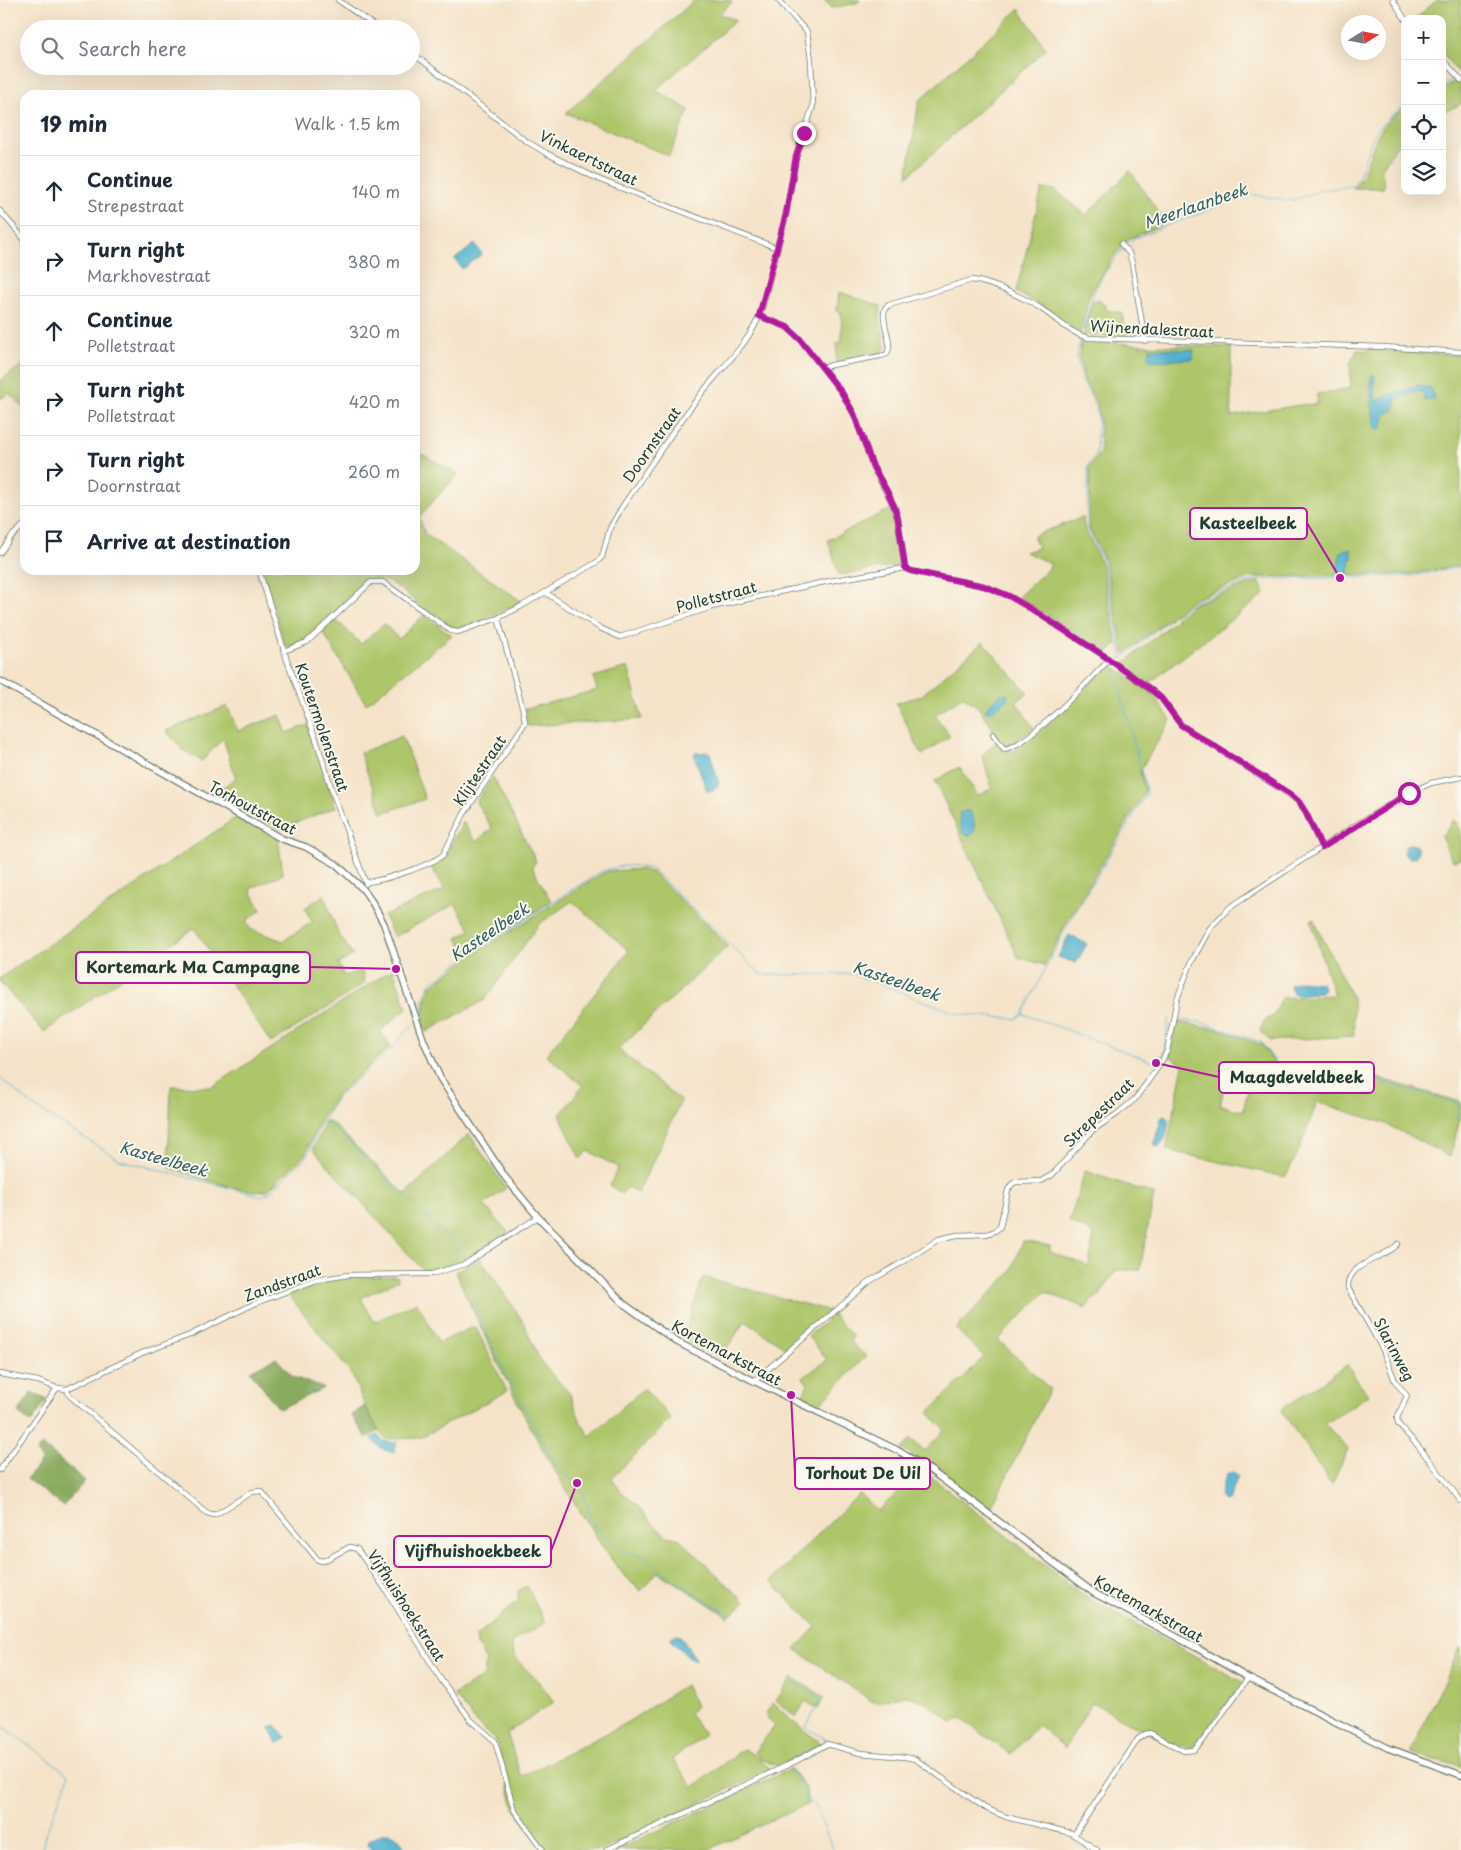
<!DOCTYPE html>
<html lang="en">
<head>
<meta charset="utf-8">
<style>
  body { margin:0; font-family:"Playpen Sans",sans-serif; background:#f2f2f3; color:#1f2937 }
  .controls { position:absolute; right:15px; top:15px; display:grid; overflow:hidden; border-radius:10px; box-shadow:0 5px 20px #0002 }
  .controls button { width:45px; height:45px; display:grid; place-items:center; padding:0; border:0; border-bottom:1px solid #e0e1e3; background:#fff; color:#1f2937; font:25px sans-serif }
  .compass { position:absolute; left:1341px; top:15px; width:45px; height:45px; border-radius:50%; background:#fff; box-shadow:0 5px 20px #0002; rotate:79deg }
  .stop { position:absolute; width:15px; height:15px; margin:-11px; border:4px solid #b5179e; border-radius:50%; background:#fff }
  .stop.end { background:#b5179e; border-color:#fff; box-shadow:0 1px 5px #0008 }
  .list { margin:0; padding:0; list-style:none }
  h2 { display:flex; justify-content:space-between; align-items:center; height:65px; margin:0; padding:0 20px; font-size:21px }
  h2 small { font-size:16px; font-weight:400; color:#747a83 }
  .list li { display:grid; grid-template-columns:32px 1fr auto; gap:15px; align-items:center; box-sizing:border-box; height:70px; padding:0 20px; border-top:1px solid #e0e1e3 }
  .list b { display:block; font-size:19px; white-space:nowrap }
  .list p { margin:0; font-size:16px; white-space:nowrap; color:#747a83 }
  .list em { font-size:16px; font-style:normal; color:#747a83 }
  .icon { flex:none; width:28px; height:28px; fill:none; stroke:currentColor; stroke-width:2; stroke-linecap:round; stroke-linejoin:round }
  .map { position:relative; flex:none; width:1461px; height:1850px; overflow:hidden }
  .search { position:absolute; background:#fff; box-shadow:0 5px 20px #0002; left:20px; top:20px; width:400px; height:55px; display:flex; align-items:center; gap:12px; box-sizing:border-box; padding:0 18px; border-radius:28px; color:#747a83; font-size:19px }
  .panel { position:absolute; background:#fff; box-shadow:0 5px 20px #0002; left:20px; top:90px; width:400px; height:485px; border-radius:15px }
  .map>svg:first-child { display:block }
</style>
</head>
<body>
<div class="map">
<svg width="1461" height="1850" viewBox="0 0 1461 1850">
  <rect width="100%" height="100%" fill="#fbf7ec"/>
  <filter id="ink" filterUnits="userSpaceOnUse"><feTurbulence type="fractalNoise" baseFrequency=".02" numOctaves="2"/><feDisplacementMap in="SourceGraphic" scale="10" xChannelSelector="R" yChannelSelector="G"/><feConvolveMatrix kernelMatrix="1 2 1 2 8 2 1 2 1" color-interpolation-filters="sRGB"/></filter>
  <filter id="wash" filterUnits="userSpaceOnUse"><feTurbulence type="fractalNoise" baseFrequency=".0096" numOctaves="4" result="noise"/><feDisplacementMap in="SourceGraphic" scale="20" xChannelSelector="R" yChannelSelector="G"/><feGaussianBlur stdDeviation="1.12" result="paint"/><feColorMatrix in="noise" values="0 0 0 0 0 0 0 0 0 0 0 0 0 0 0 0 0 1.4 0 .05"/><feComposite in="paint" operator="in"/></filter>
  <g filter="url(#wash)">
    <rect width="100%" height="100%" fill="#f5e3c9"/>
    <path fill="#aec66b" stroke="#668250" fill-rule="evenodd" d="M695,0H729L732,2L719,14L736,20L656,90L689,110L669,156L566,113Z
      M824,0H860L857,3L832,8Z
      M1437,0H1461V66L1459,73L1442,54V19H1415Z
      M1019,9L1046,49L907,177L919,101Z
      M1457,81L1461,85V104L1442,113V89Z
      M1405,108V136L1401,139L1382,168L1384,188H1353C1377,161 1365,131 1405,108Z
      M1130,171L1166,223L1128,239L1115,255L1090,294L1080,333L1072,329L1041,305L1016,292L1042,189L1055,190L1086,215Z
      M839,292L881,306L880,319L885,347L883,352L872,356L836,362L837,343L842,342L841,312L837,311Z
      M1093,301H1101V304L1106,305V310L1122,313L1126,338L1083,334Z
      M1082,340L1144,345L1231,347V416L1300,405L1317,404V394L1351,388L1350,364L1357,350L1461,355V565L1412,574L1251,577L1190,601L1124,654L1105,561L1089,528L1090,466L1100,453V428L1098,406L1085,382L1079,357Z
      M25,363V409L9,393L0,399V381Z
      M418,452L458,474L419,517L425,534L521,601C507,609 474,628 457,628C427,626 395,565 365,582C342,606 319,635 288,647L285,645L262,570H415V454Z
      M891,509L900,565L839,575L828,540Z
      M1083,517L1084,527L1102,565L1117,644L1107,654L1018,597L1048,569L1051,564L1025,552L1038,548L1033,536Z
      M1259,581L1265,594L1148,684L1122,665L1176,620V618L1193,604Z
      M424,615L452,635L366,704L323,632L336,620L361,644L384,624L399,639Z
      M983,642L1028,693L1016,702L1034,728L1010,745H1004L978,707L963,696L935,715L950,736L922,755L896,703L921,696Z
      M1110,664L1151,692L1171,720L1140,770L1145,792L1065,925L1045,965L1018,957L935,781L959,767L978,796L992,788L982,755L996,742L1005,753L1016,750L1047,725Z
      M628,667L642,719L528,726L525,709L597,690L593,677Z
      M227,706L238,731L280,715L287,733L308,725L336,807L280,829L216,792L236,778L223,738L202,761L183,750L166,731Z
      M402,736L425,799L382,813L360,753Z
      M493,777L536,861L532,867L551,901L466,955L457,938L471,930L455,904L394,937L384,916L445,889L431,867L444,858L463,822L476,842L492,828L476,802Z
      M238,816L278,838L283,874L250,889L261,910L246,921L250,929L283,941L312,922L305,908L324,895L338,933L353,955L338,964L344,976L362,971L365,983L271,1043L194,928L44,1032L0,982V978Z
      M1454,820L1461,830V859L1453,861L1441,837L1446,832L1452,821Z
      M641,869L653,873L728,946L618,1049L681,1101L638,1193L628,1187L621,1194L610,1185L618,1167L588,1151L580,1159L560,1115L583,1086L546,1055L629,951L572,901L539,924L485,1000L426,1032L423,1025L426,1000L431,986L468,958L601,874L609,871Z
      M1313,918L1353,1000L1354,1036L1270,1041L1260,1031L1264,1021L1274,1015L1282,998L1334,995L1311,921Z
      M393,969L407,1008L380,1031L391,1046L337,1095L320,1121L304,1156L268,1190C254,1197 188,1174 170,1168L168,1164L171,1086L212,1087Z
      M1177,1022L1218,1029L1262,1045L1285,1078L1303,1083L1311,1090L1331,1091L1347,1086L1360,1073L1461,1102L1460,1119L1450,1157L1384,1123L1317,1102L1297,1155L1285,1177L1166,1150L1183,1065L1169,1056ZM1228,1070L1249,1086L1243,1111L1220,1105Z
      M326,1121L333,1124L405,1194L469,1134L506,1188L484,1205L508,1232L466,1261L450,1266L423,1270L313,1149Z
      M1085,1171L1154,1194L1140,1270H1116L1100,1295L1091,1301L1086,1308L1045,1292L998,1340L1050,1389L990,1510L902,1449L911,1439L925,1451L945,1430L928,1413L984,1357L956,1329L1011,1272L1023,1241L1050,1246V1252L1089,1266L1094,1233L1069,1222Z
      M480,1258L522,1320L541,1362L570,1394L581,1423L590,1436L644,1388L671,1419L612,1478L619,1490L640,1507L652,1523L667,1536L680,1539L745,1602L728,1617L692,1593L657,1572L641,1591C616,1571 600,1543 583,1516C532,1438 494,1357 456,1273V1271Z
      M397,1276L398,1280L361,1298L374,1322L417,1302L439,1343L475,1326L507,1391L420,1438L386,1439L379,1431L365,1406L351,1373L287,1293L312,1284L339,1278Z
      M703,1277L830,1311L786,1348L745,1321L720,1358L683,1339Z
      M833,1315L853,1337L850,1342L866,1356L817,1407L801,1399L808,1384L803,1378L827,1360L808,1336Z
      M1347,1365L1368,1395L1325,1424L1348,1449L1332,1485L1281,1410Z
      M922,1470L1084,1596L1243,1682L1193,1747C1168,1749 1115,1715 1092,1702L1065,1748L1038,1725L1011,1754L960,1718L953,1723L926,1702L905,1695L875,1703L795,1649L816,1627L771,1581L859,1494L878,1511Z
      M527,1586L545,1623L513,1641L511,1645C514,1662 529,1671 540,1683C545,1689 549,1696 554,1702L507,1733L521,1777L623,1725L685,1685L696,1706L689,1714L705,1735L672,1759L693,1787L743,1749C750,1751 764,1764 771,1769L601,1850H544L514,1808L497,1742L479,1726L454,1695L484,1676L486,1661L477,1645L476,1636L518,1601V1591Z
      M1461,1646V1767L1410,1753Z
      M792,1677C803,1685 814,1689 824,1698L818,1709L805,1701L796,1717L776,1701Z
      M773,1703L792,1721L821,1743L807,1753L778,1766L760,1759L754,1752L775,1726L765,1715Z
      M791,1769L806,1789L808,1804L707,1850H616Z"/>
    <path fill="#8aab5f" stroke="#54744a" d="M276,1358L293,1377L324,1388L279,1409L250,1371Z
      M32,1392L47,1400L31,1423L18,1413Z
      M365,1406L379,1431L367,1438L351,1415Z
      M42,1445L85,1481L63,1506L27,1479L42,1460L36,1452Z"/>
    <path fill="#50b1cf" stroke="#387782" d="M475,244L482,254L462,269L455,259Z
      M1150,348L1194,350L1193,359L1151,361L1148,358Z
      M1374,374L1376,402L1390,394L1413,388L1418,385L1432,389L1434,399L1425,401L1423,392C1415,390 1405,397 1396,398L1397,403L1393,410L1386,414L1382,428L1375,430L1371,396V376Z
      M1351,549L1352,557L1348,574L1337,573L1340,555L1343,550Z
      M1008,694L1007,699C1001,704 995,711 987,712L985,711L986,708L1000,695Z
      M707,752L710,753L719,783C718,788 713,791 707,791L694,755L695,753Z
      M968,810C974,815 974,822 975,830L970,836L963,833L961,828L959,813Z
      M1404 851a7 7 0 1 1 14 0a7 7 0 1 1-14 0Z
      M1069,935L1087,944L1076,963L1058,957Z
      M1301,981L1322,983L1324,988L1321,992L1298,995L1293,993L1290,985Z
      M1164,1116L1169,1119C1168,1127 1166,1143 1158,1147L1155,1145C1154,1140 1160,1126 1161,1118Z
      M378,1435L383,1441L397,1443L394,1452C383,1451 378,1447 372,1438Z
      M1234,1472L1238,1476L1229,1500L1225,1502L1220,1497L1223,1483L1228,1473Z
      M676,1635L680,1636L696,1659L693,1660L671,1641V1637Z
      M276,1725L286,1738L279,1743H277L270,1729V1727Z
      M384,1833C396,1832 401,1839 405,1850H372L368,1846L369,1840Z"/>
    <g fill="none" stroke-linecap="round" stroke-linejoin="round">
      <path stroke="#50b1cf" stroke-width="1" d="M1461,74V73
        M1442,86L1454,80
        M1127,243L1135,238L1249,194L1285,200H1294L1321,190L1352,186C1363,173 1365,155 1372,139C1379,124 1392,115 1405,106
        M1083,330L1094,292L1103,275L1122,250
        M1081,339L1076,357L1083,382L1096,407L1098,420L1096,454L1088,466L1087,527L1104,564L1122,657
        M1174,616L1191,603L1256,579L1412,576L1461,567
        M1117,662L1171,618
        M1023,1014L1156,1063L1164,1052L1169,1019
        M422,1020L424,999L429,985L467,956L600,872C616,866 638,862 654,871L760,974L768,975L853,974L958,1014L1016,1019L1023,1014L1066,927L1147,793L1114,666
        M1178,1020L1201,1022L1261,1042L1285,1076L1303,1082L1312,1088H1337L1347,1084L1357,1075L1459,1104L1457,1117L1461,1118
        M0,1078L33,1106L120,1160L262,1196L270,1192L306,1157L322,1122L338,1096L394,1047L405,1032L414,1025
        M323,1122L331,1126L344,1137L454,1243L458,1248L455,1262
        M473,1297L487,1335L507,1376L559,1470L577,1483L584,1495L591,1521L599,1531L622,1551L645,1556L657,1569L730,1615
        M792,1681L820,1698V1701L806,1727L830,1742
        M0,1724L67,1773L69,1776L45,1835L42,1850
        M789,1768L804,1791L806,1803L812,1802L815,1805L833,1850"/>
    </g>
  </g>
  <g filter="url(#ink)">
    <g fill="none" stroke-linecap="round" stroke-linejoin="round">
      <defs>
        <path id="minor" d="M338,0L379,29
          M1393,0L1405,19
          M411,52L526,141L546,153L600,180L777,248
          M1442,59L1461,80
          M0,211L25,240
          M1121,244L1129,253L1132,263L1145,341
          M759,316L787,327L800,339L842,393L854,414L873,467L894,506L898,519L905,568L911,571L984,586L1009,596L1028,607L1103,655L1150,689L1161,698L1181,725L1290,795L1299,802L1306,813L1322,848
          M823,368L831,365L881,356L887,354C894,340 880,324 885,308L889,305L972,280C990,282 1025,298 1040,308C1057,319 1069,333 1089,338L1383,347L1461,352
          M0,553L11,537L25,524
          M259,570L287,660L316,739L334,796L366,884
          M546,593L600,628L620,637L712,607L829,581L905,568
          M284,651L307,642L371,582H383L451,631L458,632L498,618L520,607L597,562L602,557L610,528L622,507C649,468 675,426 705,389C724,366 751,340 761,312L786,214L796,157L813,106L811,60L807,32L778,0
          M993,734L1004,749C1028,747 1090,679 1109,660
          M366,882C383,881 431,865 443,855L464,814L525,723L523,710L498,618
          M1398,1244C1385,1259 1346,1263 1348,1288L1383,1350L1395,1381L1407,1396L1397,1418L1398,1424L1419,1447L1461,1501
          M0,1374L38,1381L57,1388L67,1389L142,1353L190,1335L256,1303L317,1280L348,1275L432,1274L465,1264L538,1217
          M754,1381L870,1281L903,1262L939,1239L957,1235L987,1234L995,1231L1000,1227L1008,1190L1012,1184L1016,1182L1041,1181L1052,1175L1093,1130L1117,1114L1135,1099L1159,1066L1167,1051L1177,999L1191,963L1210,928L1229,908L1354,826L1409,793L1431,783L1461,777
          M67,1389L69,1395L207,1513L214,1515L218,1513L252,1492L261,1491L318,1560L323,1561L350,1547L357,1549L386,1590L442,1681L471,1720L495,1741L514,1810L543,1850
          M0,1470L57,1388
          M1074,1835L1138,1739L1145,1734L1150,1733L1184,1751L1194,1750L1202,1742L1248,1678
          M606,1850L794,1762L827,1744L860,1753L905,1757L915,1759L985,1808L1006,1817L1071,1833L1097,1850"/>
        <path id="tertiary" d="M0,681L282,839L306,847L336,864L363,889L372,902L384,924L423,1039L440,1078L505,1177L538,1217L624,1304L677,1342L754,1381L897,1450L930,1470L1094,1593L1197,1648L1248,1678L1388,1748L1461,1775"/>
      </defs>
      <use href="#minor" stroke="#6a7768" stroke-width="6"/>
      <use href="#tertiary" stroke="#6a7768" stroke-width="8"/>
      <use href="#minor" stroke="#fff" stroke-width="4.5"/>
      <use href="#tertiary" stroke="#fff" stroke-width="5.5"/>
    </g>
  </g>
  <g fill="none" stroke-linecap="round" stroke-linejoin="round" filter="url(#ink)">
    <path stroke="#b5179e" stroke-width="6" d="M804,133L796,157L786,214L759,316L787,327L800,339L842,393L854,414L873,467L887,491L894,506L898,519L905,568L911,571L984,586L1009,596L1028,607L1103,655L1150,689L1161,698L1181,725L1290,794L1299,802L1306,813L1322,848L1409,793"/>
  </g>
  <g text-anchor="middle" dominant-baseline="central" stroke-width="4" stroke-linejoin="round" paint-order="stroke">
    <g font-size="15" fill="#1f3d34" stroke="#fbf7ec">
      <text transform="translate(589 157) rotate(26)">Vinkaertstraat</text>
      <text transform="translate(1152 328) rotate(3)">Wijnendalestraat</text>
      <text transform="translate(651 444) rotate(-55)">Doornstraat</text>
      <text transform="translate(716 596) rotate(-15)">Polletstraat</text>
      <text transform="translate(323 727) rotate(71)">Koutermolenstraat</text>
      <text transform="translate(479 770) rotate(-56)">Klijtestraat</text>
      <text transform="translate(253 807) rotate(28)">Torhoutstraat</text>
      <text transform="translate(1098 1112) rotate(-44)">Strepestraat</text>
      <text transform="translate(282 1282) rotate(-20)">Zandstraat</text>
      <text transform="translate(1395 1349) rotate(62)">Slarinweg</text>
      <text transform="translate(727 1352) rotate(28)">Kortemarkstraat</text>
      <text transform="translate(407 1605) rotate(57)">Vijfhuishoekstraat</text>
      <text transform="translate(1149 1608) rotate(29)">Kortemarkstraat</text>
    </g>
    <g font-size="16" font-style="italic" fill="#2e6062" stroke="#fbf7ec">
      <text transform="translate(1195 205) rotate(-19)">Meerlaanbeek</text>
      <text transform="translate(489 931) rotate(-34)">Kasteelbeek</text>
      <text transform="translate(897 980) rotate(19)">Kasteelbeek</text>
      <text transform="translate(164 1158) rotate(16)">Kasteelbeek</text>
    </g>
  </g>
  <path fill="none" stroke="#b5179e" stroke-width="2" d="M1340 578L1307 523M396 969L310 967M1156 1063L1219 1077M791 1395L795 1473M577 1483L551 1551"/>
  <g fill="#b5179e" stroke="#fbf7ec" stroke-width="2">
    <circle cx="1340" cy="578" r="5"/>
    <circle cx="396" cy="969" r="5"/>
    <circle cx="1156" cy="1063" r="5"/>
    <circle cx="791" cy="1395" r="5"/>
    <circle cx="577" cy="1483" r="5"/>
  </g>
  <g fill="#fbf7ec" stroke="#b5179e" stroke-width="2">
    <rect x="1190" y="508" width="117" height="31" rx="5"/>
    <rect x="76" y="952" width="234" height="31" rx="5"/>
    <rect x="1219" y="1062" width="155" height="31" rx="5"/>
    <rect x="795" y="1458" width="135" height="31" rx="5"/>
    <rect x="394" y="1536" width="157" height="31" rx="5"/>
  </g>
  <g font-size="16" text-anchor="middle" font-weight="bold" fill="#1f3d34">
    <text x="1248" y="529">Kasteelbeek</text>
    <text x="193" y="973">Kortemark Ma Campagne</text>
    <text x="1297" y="1083">Maagdeveldbeek</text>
    <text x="863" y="1479">Torhout De Uil</text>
    <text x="473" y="1557">Vijfhuishoekbeek</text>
  </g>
</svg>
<div class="controls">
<button>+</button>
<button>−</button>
<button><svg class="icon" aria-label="locate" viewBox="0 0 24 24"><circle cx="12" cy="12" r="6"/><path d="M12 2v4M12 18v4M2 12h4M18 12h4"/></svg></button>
<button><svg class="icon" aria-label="layers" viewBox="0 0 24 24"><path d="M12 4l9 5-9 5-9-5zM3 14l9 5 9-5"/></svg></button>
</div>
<svg class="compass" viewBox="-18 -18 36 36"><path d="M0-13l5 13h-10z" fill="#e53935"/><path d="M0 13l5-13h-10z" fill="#747a83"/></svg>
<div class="stop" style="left:1409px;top:793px"></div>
<div class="stop end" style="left:804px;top:133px"></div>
<div class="search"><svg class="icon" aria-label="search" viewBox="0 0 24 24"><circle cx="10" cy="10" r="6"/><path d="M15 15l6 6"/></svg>Search here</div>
<section class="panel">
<h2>19 min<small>Walk · 1.5 km</small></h2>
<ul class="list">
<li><svg class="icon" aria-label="ahead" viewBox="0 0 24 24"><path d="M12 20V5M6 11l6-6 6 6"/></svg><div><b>Continue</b><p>Strepestraat</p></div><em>140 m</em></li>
<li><svg class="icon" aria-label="right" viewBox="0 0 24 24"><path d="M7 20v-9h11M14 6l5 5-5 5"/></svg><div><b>Turn right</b><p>Markhovestraat</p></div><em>380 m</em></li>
<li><svg class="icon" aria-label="ahead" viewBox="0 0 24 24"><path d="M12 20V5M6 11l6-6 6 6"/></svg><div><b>Continue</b><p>Polletstraat</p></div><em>320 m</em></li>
<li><svg class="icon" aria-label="right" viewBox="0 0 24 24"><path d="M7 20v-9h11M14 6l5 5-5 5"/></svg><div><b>Turn right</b><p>Polletstraat</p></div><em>420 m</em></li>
<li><svg class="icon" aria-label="right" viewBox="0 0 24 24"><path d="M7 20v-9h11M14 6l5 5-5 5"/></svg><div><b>Turn right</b><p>Doornstraat</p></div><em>260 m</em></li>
<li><svg class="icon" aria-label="arrive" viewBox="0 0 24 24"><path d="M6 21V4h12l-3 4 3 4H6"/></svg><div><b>Arrive at destination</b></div></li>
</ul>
</section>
</div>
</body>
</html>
